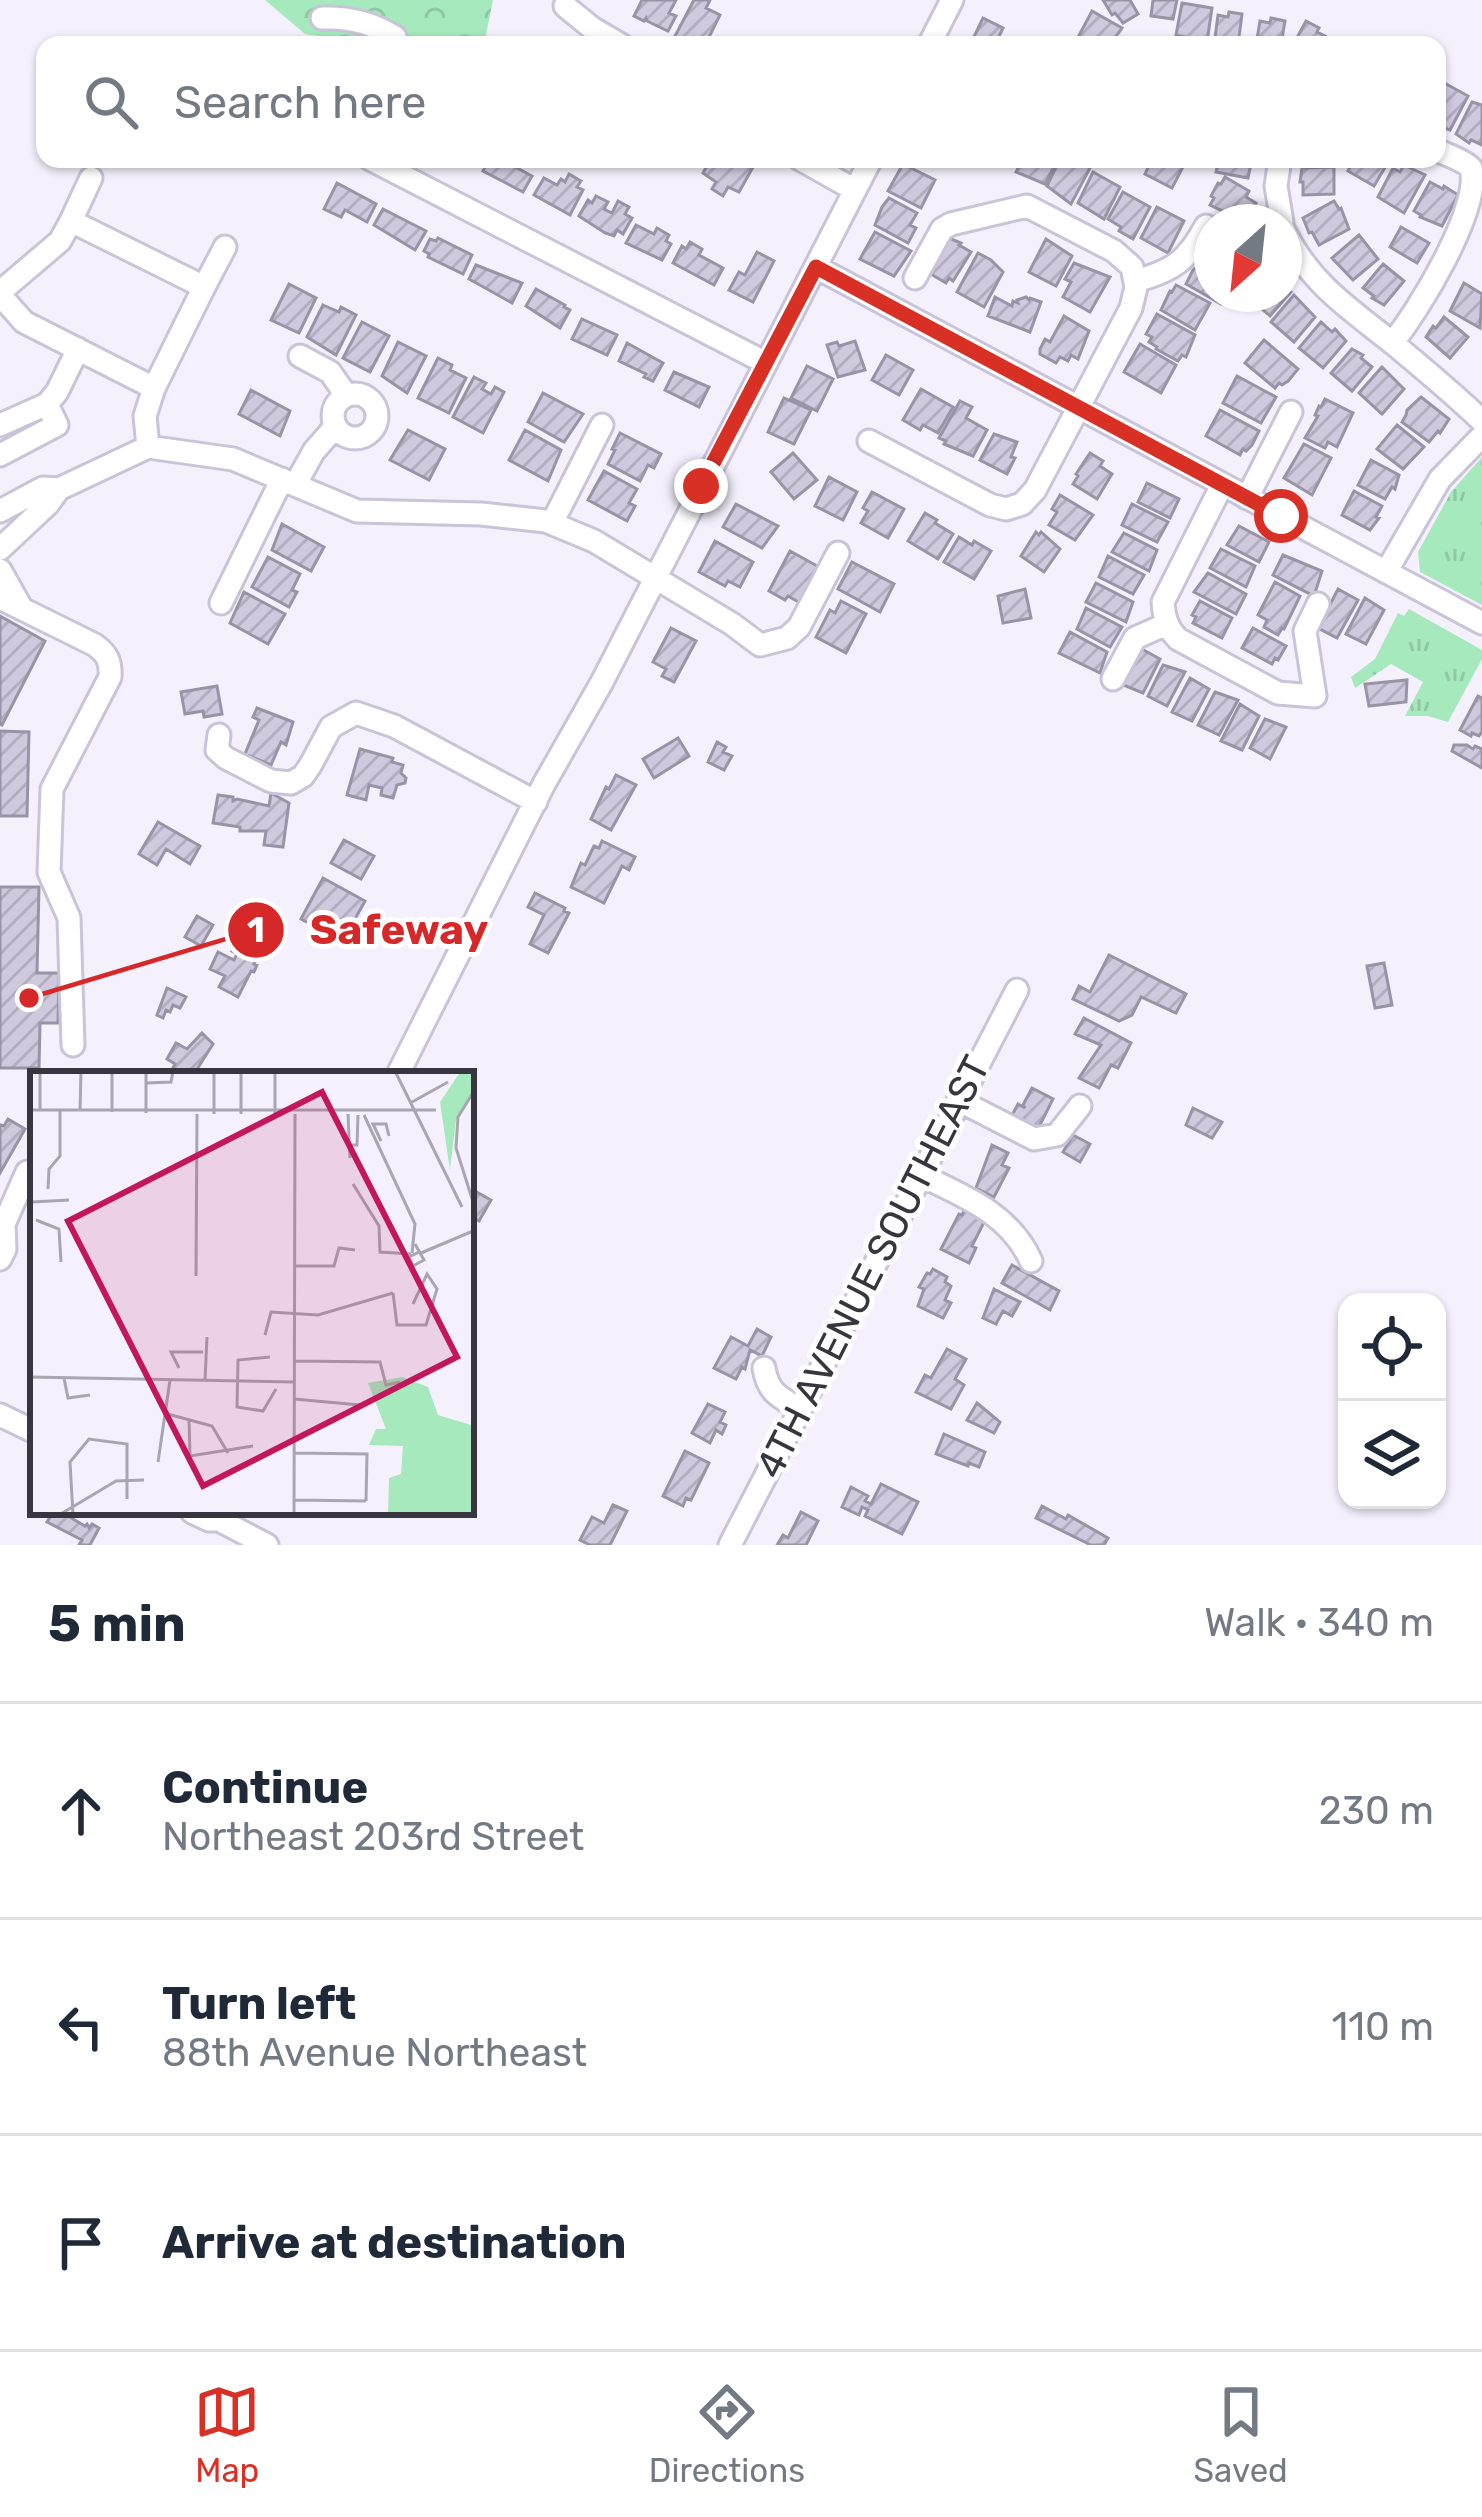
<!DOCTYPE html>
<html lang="en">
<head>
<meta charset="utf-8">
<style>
  body { margin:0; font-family:Rubik,sans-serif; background:#f2f2f3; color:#1f2937 }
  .controls { position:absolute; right:36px; bottom:36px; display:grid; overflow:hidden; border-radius:24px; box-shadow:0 3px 9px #0004 }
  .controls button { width:108px; height:108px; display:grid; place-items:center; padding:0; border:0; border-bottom:3px solid #e0e1e3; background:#fff; color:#1f2937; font:60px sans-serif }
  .compass { position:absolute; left:1194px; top:204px; width:108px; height:108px; border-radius:50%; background:#fff; box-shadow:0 3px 9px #0004; rotate:207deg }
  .stop { position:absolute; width:36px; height:36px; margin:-27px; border:9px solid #d93025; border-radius:50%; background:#fff }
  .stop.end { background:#d93025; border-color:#fff; box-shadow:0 3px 12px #0008 }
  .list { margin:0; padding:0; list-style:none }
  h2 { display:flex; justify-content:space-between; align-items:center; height:156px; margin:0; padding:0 48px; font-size:51px }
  h2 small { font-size:39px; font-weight:400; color:#747a83 }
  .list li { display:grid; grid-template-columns:78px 1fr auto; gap:36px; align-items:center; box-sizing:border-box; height:216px; padding:0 48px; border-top:3px solid #e0e1e3 }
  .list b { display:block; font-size:45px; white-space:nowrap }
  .list p { margin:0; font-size:39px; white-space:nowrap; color:#747a83 }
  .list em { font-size:39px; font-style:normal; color:#747a83 }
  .icon { flex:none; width:66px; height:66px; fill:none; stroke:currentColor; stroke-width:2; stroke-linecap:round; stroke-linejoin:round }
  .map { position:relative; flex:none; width:1482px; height:1545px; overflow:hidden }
  .search { position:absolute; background:#fff; box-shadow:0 3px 9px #0004; left:36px; right:36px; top:36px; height:132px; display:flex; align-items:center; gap:30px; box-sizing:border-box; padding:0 42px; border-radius:24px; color:#747a83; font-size:45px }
  .sheet { height:804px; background:#fff }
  nav { display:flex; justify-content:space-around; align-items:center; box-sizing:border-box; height:168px; border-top:3px solid #e0e1e3; background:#fff; font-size:33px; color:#747a83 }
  nav a { display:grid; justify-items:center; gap:6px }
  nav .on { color:#d93025 }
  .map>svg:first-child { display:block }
</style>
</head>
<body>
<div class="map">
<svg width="1482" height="1545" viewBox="0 0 1482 1545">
  <defs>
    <pattern id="forest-crowns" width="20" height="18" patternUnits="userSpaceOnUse" patternTransform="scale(3)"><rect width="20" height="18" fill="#a5e9bc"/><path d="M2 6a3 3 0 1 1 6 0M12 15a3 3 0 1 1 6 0" fill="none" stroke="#8fc8a2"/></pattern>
    <pattern id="park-tufts" width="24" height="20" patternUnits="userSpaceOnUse" patternTransform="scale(3)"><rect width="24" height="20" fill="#a5e9bc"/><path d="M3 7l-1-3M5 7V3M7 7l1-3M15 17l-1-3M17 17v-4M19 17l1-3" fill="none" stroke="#8fc8a2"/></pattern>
    <pattern id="building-hatch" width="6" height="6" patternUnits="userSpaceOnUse" patternTransform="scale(3)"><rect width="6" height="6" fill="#cfc9dd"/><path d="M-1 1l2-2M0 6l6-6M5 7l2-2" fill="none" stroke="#b2adbf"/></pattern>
  </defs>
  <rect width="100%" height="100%" fill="#f4f1fd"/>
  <path fill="url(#forest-crowns)" d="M265,0H493L484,45H384L305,34Z"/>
  <path fill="url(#park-tufts)" d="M1482,457V605L1420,572L1418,552L1451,492Z
    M1409,609L1482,650V659L1448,722L1428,716H1405L1423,682L1391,664L1355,688L1351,677L1375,659L1398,613L1404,616Z"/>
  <path fill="url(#building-hatch)" stroke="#9893a6" stroke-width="3" d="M642,0H676L669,13L676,16L668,31L647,21L646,18L644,21L634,16Z
    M694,0H710L706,8L720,15L705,45L699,41L697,45H687L675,36Z
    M1103,0H1130L1138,14L1123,23L1115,13L1112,15Z
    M1153,0H1177L1173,19L1151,16Z
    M1182,3L1212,8L1207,42L1176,35Z
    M1092,11L1122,28L1110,45H1089L1077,39Z
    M1229,12L1242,14L1238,45H1214L1218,15L1228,17Z
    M983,18L1003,28L995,45H970Z
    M1271,18L1285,21L1281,45H1256L1260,21L1270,23Z
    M1306,21L1319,28L1317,32L1325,36L1320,45H1293Z
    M1441,81L1468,96L1450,130L1437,125V90Z
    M1472,102L1482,105V145L1471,140L1469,143L1456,134Z
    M489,159H510L508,163L532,176L523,192L483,171Z
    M711,159L748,160L746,163L753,167L739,192L728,187L723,196L712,189L716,182L703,173Z
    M1023,159H1058L1045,184L1016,172Z
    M1060,159H1072L1090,168L1071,204L1047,186Z
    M1152,159H1187L1172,188L1145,174Z
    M1219,159H1252L1248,178L1216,172Z
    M1354,159H1390L1374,186L1348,171Z
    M903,164L935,180L921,208L888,191Z
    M1404,165L1425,175L1404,213L1378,197L1393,168L1400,172Z
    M1334,167V194L1303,195V182H1300L1302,168Z
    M1093,172L1120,187L1104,219L1078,203Z
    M569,174L581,181L577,187L583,190L570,215L534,195L544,178L557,185L561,179L565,182Z
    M1225,177L1249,191L1246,197L1256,203L1246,222L1210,205L1214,198L1211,196L1218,183L1221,184Z
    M1430,182L1443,189L1444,186L1458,195L1442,226L1420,217L1421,215L1414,211Z
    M337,183L376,204L367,222L345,210L341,217L324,209Z
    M1123,192L1150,207L1133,239L1119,231L1121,227L1108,219Z
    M596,196L608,202L604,209L612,213L618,201L629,207L625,214L632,218L623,234L617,230L614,236L605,233L579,216L588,200L592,203Z
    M889,198L917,213L910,225L916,228L908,243L875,225L882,207Z
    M1334,201L1339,209L1341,208L1349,229L1319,245L1312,232L1309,233L1303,218Z
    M1157,207L1184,221L1168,253L1141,238Z
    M383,209L426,231L415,250L374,225Z
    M636,225L654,234L657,228L669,235L666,241L671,244L662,260L626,243Z
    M1401,227L1429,243L1417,263L1390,247Z
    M875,232L911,251L894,276L860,259Z
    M1359,235L1378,259L1353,280L1332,258Z
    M944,236L961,243L959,245L971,252L953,281L949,278L946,283L924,270Z
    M438,238L472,255L463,274L428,257L429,254L424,251L430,239L436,241Z
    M1046,239L1072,256L1056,286L1029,272Z
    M690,242L702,249L699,255L723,268L714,285L673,263L682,246L686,249Z
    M757,252L774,261L753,302L729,290L739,272L745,275Z
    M978,253L991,260L1003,272L984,307L957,292Z
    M1205,260L1212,264V294H1232L1225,297L1221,304L1186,284L1193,270L1198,266L1201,267Z
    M1074,263L1110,277L1090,312L1063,297L1071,282L1065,279Z
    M1383,264L1404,281L1384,305L1372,298L1374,296L1363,288Z
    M476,265L522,283L512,303L469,279Z
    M1464,283L1482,294L1480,328L1450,311Z
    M289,284L316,298L299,333L271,320Z
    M1176,285L1210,303L1195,330L1161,310L1170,291L1172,292Z
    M1284,287L1291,292L1270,316L1249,298L1253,294H1284Z
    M536,289L565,305L564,307L570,310L560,328L526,306Z
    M1294,295L1315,317L1294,342L1271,322Z
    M995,297L1012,306L1013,301L1018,303L1017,300L1026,297L1029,300L1030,298L1041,302L1030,332L988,316Z
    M323,305L339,312L341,307L356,315L336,355L307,337Z
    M1157,314L1195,335L1186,357L1182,355L1178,361L1156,349L1157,347L1149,342L1152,337L1146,334Z
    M1064,316L1089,331L1078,359L1071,355L1068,361L1060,357L1056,363L1040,354V349L1045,339L1050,342Z
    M1444,317L1468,337L1450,358L1426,337L1433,326L1436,328Z
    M582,319L617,335L607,355L572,339Z
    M362,322L389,336L370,372L343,358Z
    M1321,322L1332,332L1335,329L1346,341L1323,368L1299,348Z
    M1264,340L1298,369L1288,381L1282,385L1279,383L1275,388L1245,363Z
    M855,341L865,370L838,377L827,345L837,342L839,346Z
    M398,342L426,356L407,393L382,376Z
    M627,343L663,363L653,381L644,377L646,374L619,361Z
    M1140,344L1176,365L1161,393L1124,372Z
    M1352,349L1363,355L1361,358L1372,367L1352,391L1331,373Z
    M886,355L913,370L899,395L872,380Z
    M438,358L452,365L450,370L466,378L449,413L418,398Z
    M807,366L833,379L817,411L791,398Z
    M1382,367L1404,389L1382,414L1359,393Z
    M674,372L709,387L699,407L665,390Z
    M1237,376L1276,397L1261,423L1223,403Z
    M474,377L486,383L482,389L491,394L495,387L504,392L483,433L453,417Z
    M921,389L953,407L938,433L923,425L920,430L903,420Z
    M251,390L290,411L280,436L239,414Z
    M543,393L583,414L564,442L528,422Z
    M1421,397L1449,419L1440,433L1438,431L1429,442L1402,422L1406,415L1407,410Z
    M784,398L811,410L794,444L768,432Z
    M1325,399L1353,413L1337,447L1328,442L1325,448L1305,438L1318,416L1315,415L1319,406L1321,407Z
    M960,401L972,407L966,418L987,430L973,456L944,444L946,441L939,438Z
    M1220,410L1259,431L1252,445L1246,451L1243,449L1240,455L1206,436Z
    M1397,425L1424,447L1403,469L1377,449Z
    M408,430L445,449L429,480L390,460Z
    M525,430L561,450L548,481L509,460Z
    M620,433L661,454L654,468L648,465L640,481L608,464L615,450L612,449Z
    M994,434L1017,442L1011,457L1015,458L1007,474L980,460Z
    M1304,444L1331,458L1312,495L1284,478Z
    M793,453L817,480L794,499L771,472Z
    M1090,453L1103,461L1100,466L1112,474L1097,499L1073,484L1078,476L1076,474Z
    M1371,460L1399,475L1395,489L1392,487L1385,499L1358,485Z
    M604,471L637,489L629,503L635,506L627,521L588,500Z
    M829,477L857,492L843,520L815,506Z
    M1147,483L1179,499L1170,518L1138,502Z
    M1354,491L1382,506L1376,517L1379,518L1370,530L1342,515Z
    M872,492L904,509L888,538L861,523L868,511L863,508Z
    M1060,495L1093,515L1075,540L1049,525L1057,512L1052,509Z
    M736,504L778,526L762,548L723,527Z
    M1132,504L1168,522L1157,542L1122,525Z
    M925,513L937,520L935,523L953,534L938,559L908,541Z
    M282,524L324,547L311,571L272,550Z
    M1239,526L1269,542L1259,562L1227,545Z
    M1036,532L1039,535L1041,532L1060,549L1044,572L1021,556Z
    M1124,533L1157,550L1149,571L1112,552Z
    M959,537L972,545L974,541L991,551L974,579L944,562Z
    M715,541L753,562L740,587L728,581L725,586L699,572Z
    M1221,549L1255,566L1246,587L1210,568Z
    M790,551L819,567L800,603L788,596L785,600L769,591Z
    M1283,555L1322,571L1314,596L1273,575Z
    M1108,556L1144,575L1133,594L1099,577Z
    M268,557L300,574L292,590L297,592L289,607L252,587Z
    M852,562L894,584L880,612L838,589Z
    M1208,573L1246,594L1236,614L1194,592Z
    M1275,582L1300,596L1284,629L1282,628L1278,635L1264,627L1267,620L1258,615Z
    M1096,583L1133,602L1126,622L1086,602Z
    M1025,589L1031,618L1003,623L998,596Z
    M1338,589L1358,600L1337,638L1318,628Z
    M244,592L285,614L268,644L230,623Z
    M1365,598L1384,610L1366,644L1346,634Z
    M841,601L866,614L846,653L816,637L830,610L835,613Z
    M1200,601L1232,618L1222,638L1193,623L1196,617L1192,615Z
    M1086,608L1122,627L1110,647L1077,629Z
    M0,616L45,641L2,725L0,724Z
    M671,628L696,641L674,682L662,676L666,669L653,662Z
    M1253,628L1286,646L1278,660L1275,658L1272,664L1242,648Z
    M1070,632L1107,652L1100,673L1059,653Z
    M1140,648L1160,659L1143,693L1121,684Z
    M1163,665L1185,672L1167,706L1148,696Z
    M1190,678L1209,689L1192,721L1172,712Z
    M1407,680L1406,702L1369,706L1365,684Z
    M217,686L222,714L204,717L203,711L185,714L181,692Z
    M1215,692L1238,700L1219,735L1198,725Z
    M1478,696L1482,698V732L1479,736L1472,733L1471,736L1460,730Z
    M1240,704L1259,716L1242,750L1221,741Z
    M257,708L293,722L286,745L281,742L271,765L245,754L259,720L253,717Z
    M1265,719L1286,727L1270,759L1250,748Z
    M0,731L29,732L27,816H0Z
    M678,738L689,756L654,778L643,759Z
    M717,742L726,747L723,752L732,756L724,770L708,762Z
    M1454,745H1467L1473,749L1475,746L1482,749V768L1452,751Z
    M360,749L393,758L392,762L403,765L401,773L406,778L405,783L397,785L393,798L381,795L382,788L369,785L366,800L347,795Z
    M616,775L636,785L611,830L591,819L606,787L609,789Z
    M271,793L289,803L283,847L264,845L266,831H240V827L213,823L218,795L233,797V801L237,799L269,806Z
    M158,822L200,846L190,864L166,849L157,865L139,854Z
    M344,840L374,856L361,879L331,863Z
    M602,841L635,857L629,870L622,866L604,903L571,887L581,863L585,865L594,846L599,848Z
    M323,878L365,901L346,935L327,924L323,931L301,919Z
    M0,887H39L37,973H59L58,1023H40L39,1068H0Z
    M535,893L565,908L564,911L569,913L548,953L530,944L544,915L528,907Z
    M197,916L213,925L201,946L185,937Z
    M243,936L263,946L254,964L257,965L254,972L251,971L238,997L219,987L225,976L210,969L218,952L234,960L239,949L236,953L232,951L234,947L237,948Z
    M1109,955L1186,994L1176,1013L1141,997L1132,1015L1119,1021L1073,999L1079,986L1090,992Z
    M1384,963L1392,1005L1375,1008L1367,966Z
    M167,988L186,997L180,1008L173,1005L170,1012L166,1010L163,1018L157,1015Z
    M1084,1018L1131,1043L1118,1068L1111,1065L1099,1088L1079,1078L1101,1045L1075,1034Z
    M202,1033L213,1044L194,1074H176L178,1071L173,1068L175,1064L167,1059L176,1043L187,1049Z
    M1032,1088L1053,1099L1036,1133L1010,1119L1018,1104L1025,1108L1023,1105Z
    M1193,1108L1222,1122L1212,1138L1186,1125Z
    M8,1119L25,1129L0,1173V1127L1,1125L4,1126Z
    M1073,1135L1090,1144L1080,1162L1063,1152Z
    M992,1145L1008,1153L1002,1165L1009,1168L994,1197L976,1188Z
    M473,1190L491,1200L479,1221L471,1216Z
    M968,1203L988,1214L972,1246L976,1248L969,1263L941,1249L959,1214L962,1215Z
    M1012,1265L1059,1291L1050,1310L1002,1283Z
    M933,1269L947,1277L945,1282L951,1286L945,1300L951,1303L943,1318L918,1306L924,1289L919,1287L927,1273L930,1274Z
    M994,1289L1020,1302L1012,1316L1003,1311L996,1324L983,1318Z
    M757,1329L771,1337L762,1356L750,1350L745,1369L742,1367L736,1379L714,1368L731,1337L748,1346Z
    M947,1349L966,1359L955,1379L964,1385L951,1409L916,1392L925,1375L931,1378Z
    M977,1403L1000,1422L994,1433L967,1420Z
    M708,1404L725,1412L720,1422L726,1425L722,1434L716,1430L710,1443L692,1433Z
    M944,1434L985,1452L979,1467L969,1463L968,1466L936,1454Z
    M685,1451L709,1463L691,1500L686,1498L683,1506L663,1496Z
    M881,1484L918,1502L902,1534L865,1516L868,1510L862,1507L859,1515L842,1507L851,1487L868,1496L865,1501L871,1504Z
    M613,1505L627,1511L610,1545H590L580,1540L592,1517L604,1523Z
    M1042,1506L1066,1519L1068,1515L1108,1538L1104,1545H1091L1036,1518Z
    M53,1512H61L85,1526L87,1524L89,1528L92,1524L99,1528L90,1545H79L82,1540L47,1522Z
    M801,1512L818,1521L806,1545H777L783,1535L788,1538Z"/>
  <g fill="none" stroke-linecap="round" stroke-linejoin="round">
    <defs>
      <path id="minor" d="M565,6L592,28L621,45
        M322,18C348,17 373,23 395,37V45
        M929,45L952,0
        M370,159L766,363
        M800,159L855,190
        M1280,159L1276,186L1282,222
        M71,221L91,178
        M1284,230C1310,284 1350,309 1395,345C1425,370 1454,394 1482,421
        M816,267L1482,623
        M1135,281C1173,271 1187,261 1206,226
        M204,287L225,247
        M0,292L60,241L71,221L204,287L154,388L145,416L148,447
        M0,295L24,322L154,388
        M1392,343C1418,312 1482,207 1471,168C1464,160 1446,155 1437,150
        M300,356L330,372L346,395
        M333 416a22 22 0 1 1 44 0a22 22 0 1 1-44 0Z
        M0,425L47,404L57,392L78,349
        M869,441L990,505L1006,509L1022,504L1035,490L1131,308L1136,287L1132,267L1114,251L1027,206L951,224L942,229L915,278
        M148,447L233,459L357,511L481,514L546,521L594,541L732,624L760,645L787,638L799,627L838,553
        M0,455L57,425L47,404
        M295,485L314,451L335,427
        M1222,485L1163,602C1164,617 1167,628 1178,639L1278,693L1315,696L1305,631L1318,604
        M1247,498L1291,412
        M0,511L43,488L59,489L148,447
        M552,523L602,425
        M0,549L48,504L59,489
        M0,570L22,609
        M1386,572L1440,479L1482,436
        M0,598L95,645C107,654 111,661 110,677L52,789L49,872L69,918L73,1045
        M221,603L282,479
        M1113,679L1135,638L1167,624
        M219,735L217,750L226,758L271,781L291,783L303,776L310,766L331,727L356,713L394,726L536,802
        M398,1074L544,784L602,682L871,159
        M958,1100L1034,1139L1057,1135L1080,1106
        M920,1175C964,1196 1010,1214 1031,1261
        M0,1259L5,1249L4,1224L27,1172
        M764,1368C768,1393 779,1397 800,1409
        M0,1415L33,1431
        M192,1512L209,1520H219L267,1545
        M730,1545L1017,990"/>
    </defs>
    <use href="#minor" stroke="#c9c4d8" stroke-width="27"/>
    <use href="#minor" stroke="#fff" stroke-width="21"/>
  </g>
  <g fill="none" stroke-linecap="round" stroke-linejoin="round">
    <path stroke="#d93025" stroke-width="15" d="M701,486L816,267L1281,516"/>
  </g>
  <g text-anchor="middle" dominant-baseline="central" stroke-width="10" stroke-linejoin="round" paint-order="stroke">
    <g font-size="39" fill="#37353d" stroke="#fff">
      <text transform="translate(873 1267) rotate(-63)">4TH AVENUE SOUTHEAST</text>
    </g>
  </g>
  <g transform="translate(30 1071)">
    <rect width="444" height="444" fill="#f4f1fd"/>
    <path d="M431,0H444V18L426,49L420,99L410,31ZM372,306L398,316L408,344L444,355V444H358L359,407L371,403L373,375L339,374L346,358H356L338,312Z" fill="#a5e9bc"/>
    <path fill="none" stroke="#a8a6b0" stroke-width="3" d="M184,0V43M245,0V43M365,0L432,136M116,12L141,11L143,0M444,20L428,46L426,77L444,134M382,31L418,11M0,39H406M10,39V0M50,40L51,0M82,41V3M116,42V0M211,43V0M318,43L320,87M334,44L385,153L382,182M351,70L343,53H356L359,65M318,74H327L328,44M323,113L349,155L350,181L381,183M18,118L19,98L30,85V40M2,131L39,129M6,149L29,158L31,191M385,173L394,189L383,195L379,186L389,181M391,182L443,160M265,195H304L309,177L325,179M166,205L167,43M363,222L367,254H396L407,218L397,203L383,233M235,264L241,241L288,244L363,222M240,286L208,289L207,336L233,340L246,318M264,290L350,291L356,314L370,311M149,297L141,281H173M0,306L264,311M34,307L38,327L60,324M175,309L177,266M264,328L330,334M134,342L182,355L198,382M159,348L160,385L223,375M264,382L337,383L336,430M128,391L140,309M264,429L336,430M29,444L86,410L114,409M43,444L40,391L59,368L97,373V428M264,444L265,43"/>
    <path fill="#c2185b" fill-opacity="0.15" stroke="#c2185b" stroke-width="6" d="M292,21L427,286L173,415L38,150Z"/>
    <rect width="444" height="444" fill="none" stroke="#37353d" stroke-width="6"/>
  </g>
  <path fill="none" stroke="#d62828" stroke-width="4.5" d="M29 998L256 930"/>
  <g fill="#d62828" stroke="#fff" stroke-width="4.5">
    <circle cx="29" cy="998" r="12"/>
    <circle cx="256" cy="930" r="30"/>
  </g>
  <g font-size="36" text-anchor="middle" font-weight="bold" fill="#fff">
    <text x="256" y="942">1</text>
  </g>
  <g font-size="42" text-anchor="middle" font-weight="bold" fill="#d62828" stroke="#fff" stroke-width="10" stroke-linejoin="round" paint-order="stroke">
    <text x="399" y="944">Safeway</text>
  </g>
</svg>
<div class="controls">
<button><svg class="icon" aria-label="locate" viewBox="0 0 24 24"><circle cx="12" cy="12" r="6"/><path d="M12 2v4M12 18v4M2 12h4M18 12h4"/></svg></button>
<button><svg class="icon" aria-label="layers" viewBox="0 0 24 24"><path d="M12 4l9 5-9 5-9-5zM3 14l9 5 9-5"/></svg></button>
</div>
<svg class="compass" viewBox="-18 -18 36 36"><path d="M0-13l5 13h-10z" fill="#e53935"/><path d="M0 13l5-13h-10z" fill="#747a83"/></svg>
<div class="stop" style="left:1281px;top:516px"></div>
<div class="stop end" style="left:701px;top:486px"></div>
<div class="search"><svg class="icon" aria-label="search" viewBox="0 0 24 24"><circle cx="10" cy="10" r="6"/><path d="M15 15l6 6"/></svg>Search here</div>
</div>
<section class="sheet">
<h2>5 min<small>Walk · 340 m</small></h2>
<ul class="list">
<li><svg class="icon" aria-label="ahead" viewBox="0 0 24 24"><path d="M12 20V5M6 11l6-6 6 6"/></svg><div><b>Continue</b><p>Northeast 203rd Street</p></div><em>230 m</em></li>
<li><svg class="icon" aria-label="left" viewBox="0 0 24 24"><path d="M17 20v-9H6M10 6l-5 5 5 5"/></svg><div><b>Turn left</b><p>88th Avenue Northeast</p></div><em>110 m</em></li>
<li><svg class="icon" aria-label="arrive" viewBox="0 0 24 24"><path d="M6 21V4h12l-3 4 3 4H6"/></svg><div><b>Arrive at destination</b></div></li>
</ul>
</section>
<nav>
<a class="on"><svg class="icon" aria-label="map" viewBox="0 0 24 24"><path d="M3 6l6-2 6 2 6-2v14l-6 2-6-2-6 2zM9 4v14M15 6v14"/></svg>Map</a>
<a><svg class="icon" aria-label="directions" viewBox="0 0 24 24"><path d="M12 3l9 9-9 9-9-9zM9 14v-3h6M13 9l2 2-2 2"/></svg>Directions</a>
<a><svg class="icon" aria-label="saved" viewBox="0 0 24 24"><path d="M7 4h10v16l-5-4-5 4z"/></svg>Saved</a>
</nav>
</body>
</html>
